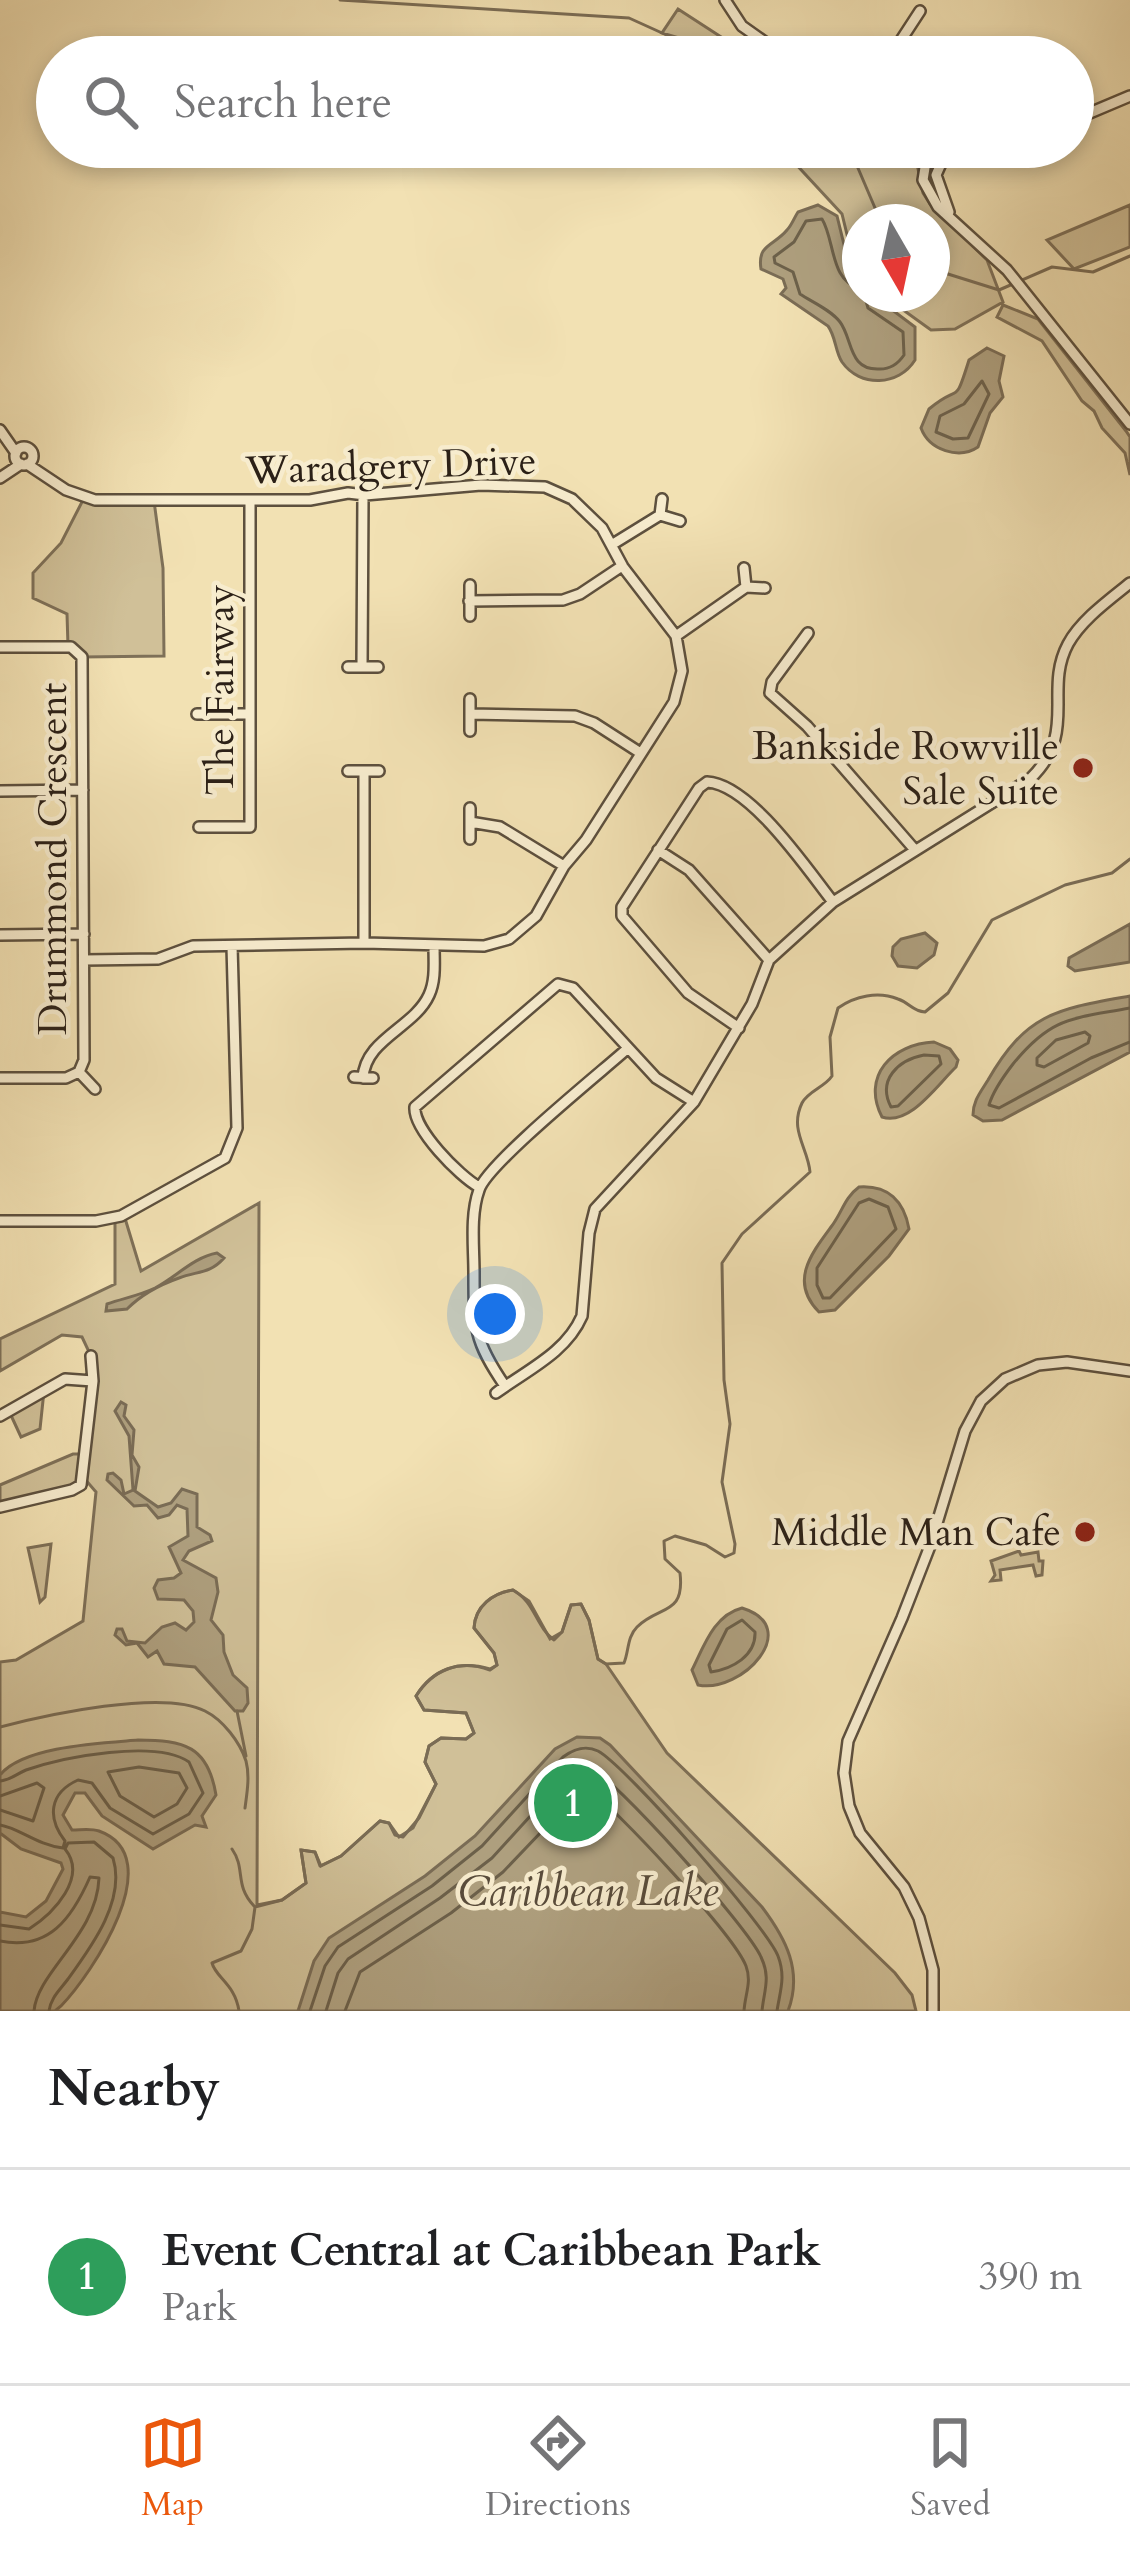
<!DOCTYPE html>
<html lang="en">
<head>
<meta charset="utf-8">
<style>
  body { margin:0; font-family:Cardo,serif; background:#f6f6f6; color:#202124 }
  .compass { position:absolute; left:842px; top:204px; width:108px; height:108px; border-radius:50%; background:#fff; box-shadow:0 6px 18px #0003; rotate:171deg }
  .you { position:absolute; left:495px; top:1314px; width:42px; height:42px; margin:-30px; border:9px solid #fff; border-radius:50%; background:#1a73e8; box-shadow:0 0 0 18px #1a73e833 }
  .badge { display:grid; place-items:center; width:78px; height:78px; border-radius:50%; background:#ea580c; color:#fff; font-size:39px; font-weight:700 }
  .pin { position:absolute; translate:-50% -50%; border:6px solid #fff; box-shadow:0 3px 12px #0006 }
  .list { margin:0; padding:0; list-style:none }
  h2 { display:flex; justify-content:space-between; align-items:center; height:156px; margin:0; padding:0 48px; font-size:51px }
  h2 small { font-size:39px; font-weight:400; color:#757577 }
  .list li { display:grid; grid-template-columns:78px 1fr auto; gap:36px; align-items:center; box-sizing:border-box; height:216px; padding:0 48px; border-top:3px solid #e0e0e0 }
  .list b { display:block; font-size:45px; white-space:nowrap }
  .list p { margin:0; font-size:39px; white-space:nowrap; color:#757577 }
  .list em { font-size:39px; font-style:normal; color:#757577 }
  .icon { flex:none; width:66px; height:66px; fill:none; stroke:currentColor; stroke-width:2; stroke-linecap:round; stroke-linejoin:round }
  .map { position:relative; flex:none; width:1130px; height:2011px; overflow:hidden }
  .search { position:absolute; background:#fff; box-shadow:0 6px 18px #0003; left:36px; right:36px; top:36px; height:132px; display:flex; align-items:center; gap:30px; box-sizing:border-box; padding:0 42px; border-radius:66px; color:#757577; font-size:45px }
  .sheet { height:372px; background:#fff }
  nav { display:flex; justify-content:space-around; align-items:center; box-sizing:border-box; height:168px; border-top:3px solid #e0e0e0; background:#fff; font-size:33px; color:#757577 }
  nav a { display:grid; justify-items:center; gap:6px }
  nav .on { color:#ea580c }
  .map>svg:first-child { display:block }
</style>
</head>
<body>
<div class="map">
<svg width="1130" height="2011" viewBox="0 0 1130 2011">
  <rect width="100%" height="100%" fill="#f2e1b3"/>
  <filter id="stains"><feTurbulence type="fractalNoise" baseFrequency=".00167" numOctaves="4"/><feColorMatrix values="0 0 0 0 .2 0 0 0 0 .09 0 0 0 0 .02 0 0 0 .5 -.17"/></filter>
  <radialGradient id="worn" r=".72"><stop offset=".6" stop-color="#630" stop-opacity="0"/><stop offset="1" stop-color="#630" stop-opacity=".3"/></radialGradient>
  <path fill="#d0c098" stroke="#7e7058" stroke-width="3" d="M678,9L752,57H706L693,42L662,33Z
    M780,147L903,149L917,164L923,193L930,204L987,260L1003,302L955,329L931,330L881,294H932V222H860V270L854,263L842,214Z
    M1130,205V247L1074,269L1047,240Z
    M1003,305L1038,319L1126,431L1130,437V475L1125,453L1102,428L1094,411L1082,401L1042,341L997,317Z
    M84,498L154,501L163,568L164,656L82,657L68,646L67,614L33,598V573L61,543Z
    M259,1203L257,1905L282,1900L306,1883L301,1850L315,1852L321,1866L341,1856L380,1821L389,1823L399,1837L413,1828L436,1784L425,1762L429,1746L441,1738L466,1739L474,1733L466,1713L424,1710L416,1696C433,1669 459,1660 490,1669L497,1665L494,1653L474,1628C475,1606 493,1593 513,1590L529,1601L550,1639L562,1632L571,1605L581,1604L589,1620L598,1659L606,1664L667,1753L895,1973L912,1995L916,2011H0V1662L16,1660L83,1621L96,1492L84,1478L80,1487L0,1507V1485L73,1454H85L91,1356L82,1337L62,1335L0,1371V1339L115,1284V1218L124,1215L141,1271Z
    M44,1391L40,1429L21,1437L9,1411Z
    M51,1544L45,1597L40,1602L28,1548Z
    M1019,1551L1021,1555L1038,1552L1039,1561H1043L1042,1575L1036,1576L1033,1565L1000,1570L1001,1580L991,1581L995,1575L991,1561Z"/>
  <path fill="#ae9f7e" stroke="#7a6c55" stroke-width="3" d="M818,205L837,216L848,261L860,282V294H871L915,327V360C899,386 860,388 842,362C835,351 836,337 828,326L781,294L786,288L783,279L761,269C757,244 774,246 787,230C792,225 794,218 798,212Z
    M987,348L1004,356L999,381L1003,397L990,413L978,447C959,460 929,450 921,428L929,409C961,382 954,408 969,360Z
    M1130,924V962L1075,971L1068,966L1069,958Z
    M925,933L937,943L934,955L917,968L898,966L892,956L893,947L901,939Z
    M1130,996V1052L1002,1120L983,1121L973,1115C973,1101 980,1093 988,1080C1027,1012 1058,1009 1130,996Z
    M934,1042L950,1049L958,1060L956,1067C937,1085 910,1126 882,1117C861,1076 892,1044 934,1042Z
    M859,1187C888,1185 904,1201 909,1229L889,1256L835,1310L819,1312C789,1282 811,1254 831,1227C842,1213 844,1198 859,1187Z
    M217,1253L224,1258C210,1274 197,1271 179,1278C159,1285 141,1295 127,1309L106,1311L107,1304C124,1298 138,1296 155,1288C176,1277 194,1257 217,1253Z
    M121,1402L126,1405L124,1416L134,1430L132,1455L139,1467L135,1491L158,1507L171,1503L182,1489L197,1494V1527L210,1535L212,1541L189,1551L183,1560L216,1578L218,1592L211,1620L223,1635L224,1652L233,1675L247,1688L248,1703L243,1711H235L195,1667L164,1664L157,1651L148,1657L137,1643L126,1645L115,1635L117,1629H122L127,1641L145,1643L162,1627L175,1623L186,1630L194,1622L193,1611L184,1600L158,1599L154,1588L158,1580L174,1578L181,1573L169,1547L188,1536L187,1509L177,1505L169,1515L158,1518L147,1505L134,1506L107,1480L108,1474L113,1473L121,1480L124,1494L133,1490L129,1436L115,1411Z
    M742,1608C804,1627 742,1694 698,1685L692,1670C704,1646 714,1615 742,1608Z
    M577,1737L600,1738L610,1745L762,1907C786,1939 803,1971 788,2011H298L314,1961L329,1938L425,1876L475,1836L555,1749Z
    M138,1740C184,1740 208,1746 216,1795L202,1816L206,1827L195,1825L153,1849L102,1816L85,1793H75L63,1815L72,1830C81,1830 90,1828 99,1831C171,1857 91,1975 61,2006L55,2011H0V1912L26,1917L46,1901L63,1869L61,1863L21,1849L0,1833V1775C23,1746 102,1743 138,1740Z"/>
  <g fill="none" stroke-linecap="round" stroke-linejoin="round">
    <path stroke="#6c604a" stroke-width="3" d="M860,288C830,282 835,240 822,219L806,221L794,242L774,257L775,263L793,272L800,294C812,302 831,310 840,322C853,339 848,371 880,369C891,369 898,364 904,355L903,332L868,308L864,294
      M982,381L989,394L968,438L953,439L936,432L940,416L964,404Z
      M1130,1008C1072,1019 1052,1016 1013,1064C1003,1077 993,1091 989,1105L999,1108L1091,1058L1130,1042
      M1085,1032L1090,1036L1088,1043L1044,1067L1037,1065V1058L1056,1040Z
      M924,1055L939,1056L941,1064L898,1106L891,1107C877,1080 898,1060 924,1055Z
      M869,1199L888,1207L896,1229L830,1298H823L817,1285V1268L859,1203Z
      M742,1620L755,1632C756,1656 732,1669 711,1672L709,1665L727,1629Z
      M139,1767L179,1773L187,1788L177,1804L154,1817L120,1796L108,1772Z
      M0,1781C11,1780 16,1774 26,1770C64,1757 156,1739 189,1762L203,1793L189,1814L153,1834L110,1808L92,1783L78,1780C49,1793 47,1818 65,1841L63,1848C37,1845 19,1828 0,1825
      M0,1796L37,1783L44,1788L33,1821L0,1810
      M0,1925L29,1929C54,1913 88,1877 65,1849L68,1843L94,1842L113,1858C126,1900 92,1946 68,1979C60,1990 51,1997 49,2011
      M0,1941C49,1951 72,1918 90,1877L99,1878C97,1935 37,1972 34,2011
      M310,2011L325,1966L338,1947L432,1886L482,1846L563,1757C574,1749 585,1745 598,1751C626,1766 766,1926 778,1956C786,1977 780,1991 777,2011
      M326,2011L338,1973L348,1959L440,1898L492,1858L574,1768L586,1764C614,1777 748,1927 761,1957C771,1978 764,1990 762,2011
      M345,2011L360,1972L451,1913L503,1872L585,1786C614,1806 734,1935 746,1966C752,1982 745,1994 744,2011"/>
    <path stroke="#7a6c55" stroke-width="3" d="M340,0L629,18L715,57
      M849,147L881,222
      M932,269L999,290L1052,267L1093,272L1130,256
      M237,1711L246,1756
      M0,1727C46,1715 163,1689 205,1711C223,1720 240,1742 246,1761C250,1776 247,1793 245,1808
      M232,1849C246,1869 234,1885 254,1906
      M239,2011C235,1984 216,1978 212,1963L241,1951L252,1929L255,1907L282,1900L306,1883L301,1850L315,1852L320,1866L341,1856L380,1821L389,1823L395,1835L403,1837L419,1818L436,1784L425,1762L429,1746L441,1738L466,1739L474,1733L466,1713L424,1710L416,1696C433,1669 459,1659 490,1670L497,1665L494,1653L474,1628C475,1606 493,1593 513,1590C535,1602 536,1627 554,1640L562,1632L571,1605L581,1604L589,1620L598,1659L606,1664L624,1663C629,1651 627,1637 637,1627C659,1605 685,1616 680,1573L665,1559L664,1541L675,1536L706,1545L725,1557L734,1553L735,1544L722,1482L730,1424L724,1380L722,1263L742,1234L810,1172C808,1148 789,1130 802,1103C808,1091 825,1087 832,1076L830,1037L838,1008C855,996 878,991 898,999C910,1003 912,1011 925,1012L948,993L992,920L1065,885L1112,873L1130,859"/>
    <defs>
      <path id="street" d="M725,0L742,26L786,57
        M890,57L920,11
        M1073,120L1130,96
        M927,149L961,160L1007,147
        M928,149L923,180L938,207L1007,270L1130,424
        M944,157L936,175L949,212
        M0,430L16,453
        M15 456a9 9 0 1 1 18 0a9 9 0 1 1-18 0Z
        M27,464L66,490L95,500H310L348,493L365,495L481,485L545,487L572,499L602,528L623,567L676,636L682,671L674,702L586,840L564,866L536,916L509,939L484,946L364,943L193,946L158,959L84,960
        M0,478L21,464
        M662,499L660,515L680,521
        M613,544L660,515
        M744,568L746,587L765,588
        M470,585V616
        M469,601L563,600L580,594L622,566
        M808,633L772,682L770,693L807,726L915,850
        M676,636L746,587
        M0,647H71L82,657L84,1060L79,1072
        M348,667H378
        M362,667L363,496
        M470,699V731
        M197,714H250
        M470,714L575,716L594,723L639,752
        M348,771H379
        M364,771V943
        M0,791L83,790
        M470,822L500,827L564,866
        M199,827H250V501
        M470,839V808
        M658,850L689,870L769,960
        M0,935L84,934
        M739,1028L688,993L622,916V907L699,788L707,782C750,784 807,869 833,902
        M79,1072L95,1089
        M354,1077L373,1078
        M0,1078H66L79,1072
        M363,1078C365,1039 414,1028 429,995C436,980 434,962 434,946
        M479,1187C459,1176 413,1129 415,1107L558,984L573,988L656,1078L694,1102
        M0,1221H96L121,1216L225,1158L237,1128L232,946
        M505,1386C474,1341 474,1328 474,1273C474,1247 470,1215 479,1190C487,1164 600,1073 627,1049
        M496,1393C527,1370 566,1353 582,1316L589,1233L595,1209L694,1102L752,1004L769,960L833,902L1030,779C1079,732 1043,691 1068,644C1081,620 1109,600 1130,583
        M0,1416L65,1379L93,1381
        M0,1507L72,1490L81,1485L93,1381L91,1356
        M933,2011V1970L919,1918L904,1887L860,1833L849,1806L844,1773L848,1741L902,1618L930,1546L965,1431L981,1401L1005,1379L1038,1365L1067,1362L1130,1371"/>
    </defs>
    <use href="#street" stroke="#5d503e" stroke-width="14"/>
    <use href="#street" stroke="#f7ecce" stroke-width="9"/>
  </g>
  <g fill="#8f2418" stroke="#f7ecce" stroke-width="4.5">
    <circle cx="1083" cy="768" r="12"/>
    <circle cx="1085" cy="1532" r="12"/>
  </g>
  <g text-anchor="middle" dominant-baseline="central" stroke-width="9" stroke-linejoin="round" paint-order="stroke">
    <g font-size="39" fill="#2b2017" stroke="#f7ecce">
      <text transform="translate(391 466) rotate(-2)">Waradgery Drive</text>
      <text transform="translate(220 690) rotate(-90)">The Fairway</text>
      <text transform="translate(53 859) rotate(-90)">Drummond Crescent</text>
    </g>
    <g font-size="39" fill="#2b2017" stroke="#f7ecce" text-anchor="end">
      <text x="1059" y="746">Bankside Rowville<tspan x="1059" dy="45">Sale Suite</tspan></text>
      <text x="1061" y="1532">Middle Man Cafe</text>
    </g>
    <g font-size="42" font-style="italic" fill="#594c3b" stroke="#f7ecce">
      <text x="588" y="1891">Caribbean Lake</text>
    </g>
  </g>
  <rect width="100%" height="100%" filter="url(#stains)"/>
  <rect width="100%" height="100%" fill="url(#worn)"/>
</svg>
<svg class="compass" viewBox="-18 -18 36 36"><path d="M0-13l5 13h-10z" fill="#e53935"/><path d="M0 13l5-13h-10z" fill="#757577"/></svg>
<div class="you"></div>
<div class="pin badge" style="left:573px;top:1803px;background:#2e9e5b">1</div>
<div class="search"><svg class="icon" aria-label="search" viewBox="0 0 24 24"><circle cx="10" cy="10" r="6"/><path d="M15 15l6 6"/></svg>Search here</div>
</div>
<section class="sheet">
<h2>Nearby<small></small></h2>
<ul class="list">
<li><span class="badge" style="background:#2e9e5b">1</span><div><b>Event Central at Caribbean Park</b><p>Park</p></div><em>390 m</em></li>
</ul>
</section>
<nav>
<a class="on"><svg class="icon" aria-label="map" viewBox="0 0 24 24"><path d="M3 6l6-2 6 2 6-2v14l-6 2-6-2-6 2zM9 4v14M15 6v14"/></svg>Map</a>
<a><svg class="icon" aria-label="directions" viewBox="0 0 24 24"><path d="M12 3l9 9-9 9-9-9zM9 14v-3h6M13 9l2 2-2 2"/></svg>Directions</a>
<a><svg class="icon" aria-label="saved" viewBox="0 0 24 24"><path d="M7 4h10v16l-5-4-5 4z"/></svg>Saved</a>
</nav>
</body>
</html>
